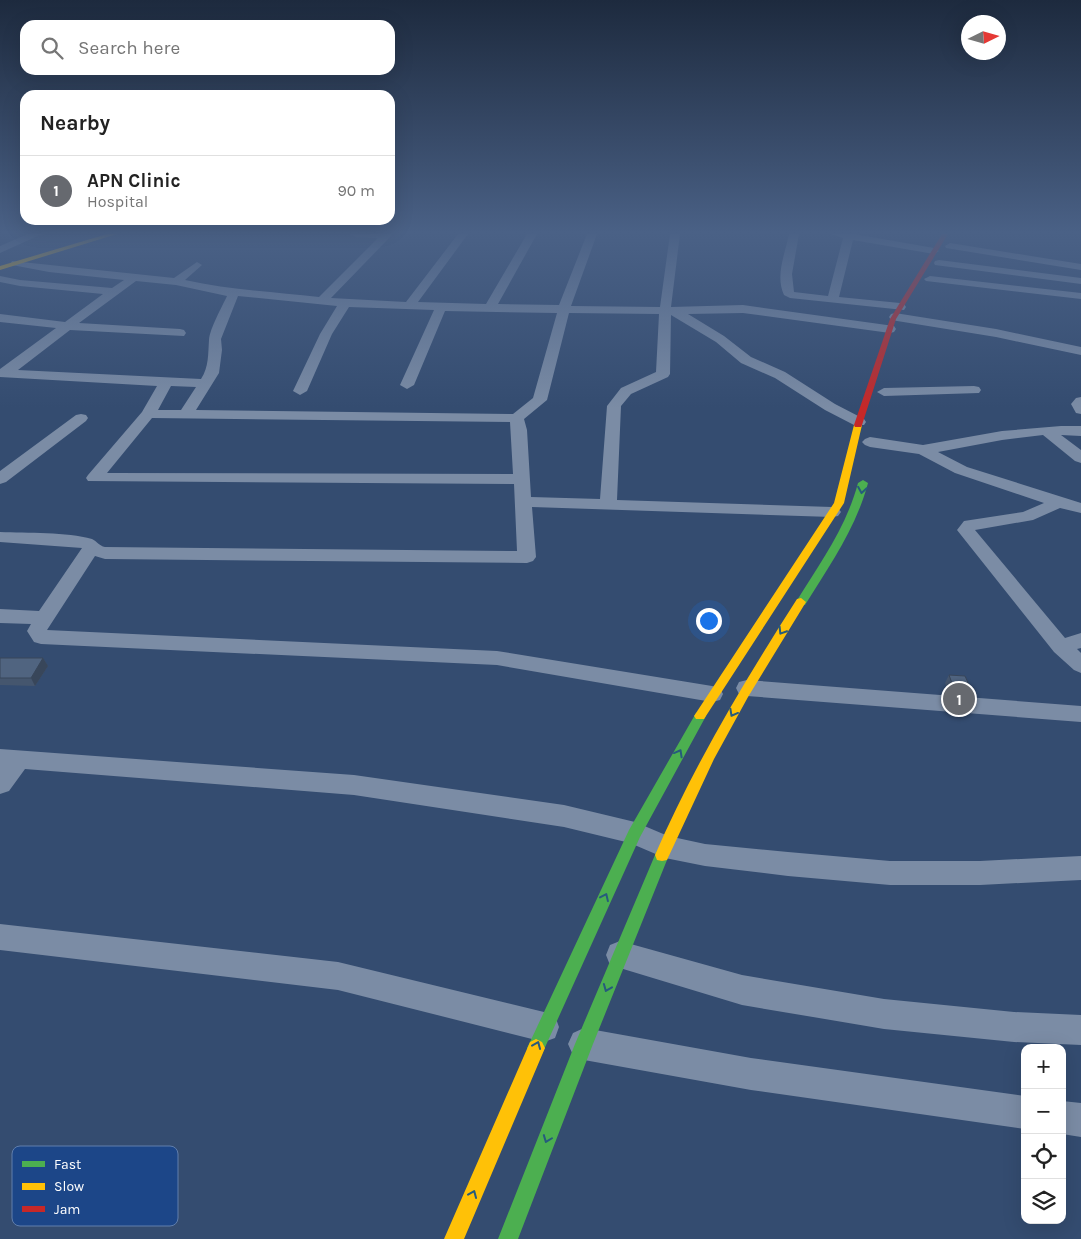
<!DOCTYPE html>
<html lang="en">
<head>
<meta charset="utf-8">
<style>
  body { margin:0; font-family:Karla,sans-serif; background:#f6f6f6; color:#222 }
  .controls { position:absolute; right:15px; bottom:15px; display:grid; overflow:hidden; border-radius:10px; box-shadow:0 5px 20px #0002 }
  .controls button { width:45px; height:45px; display:grid; place-items:center; padding:0; border:0; border-bottom:1px solid #e0e0e0; background:#fff; color:#222; font:25px sans-serif }
  .compass { position:absolute; left:961px; top:15px; width:45px; height:45px; border-radius:50%; background:#fff; box-shadow:0 5px 20px #0002; rotate:85deg }
  .you { position:absolute; left:708px; top:620px; width:18px; height:18px; margin:-12px; border:4px solid #fff; border-radius:50%; background:#1a73e8; box-shadow:0 0 0 8px #1a73e833 }
  .badge { display:grid; place-items:center; width:32px; height:32px; border-radius:50%; background:#66696f; color:#fff; font-size:16px; font-weight:700 }
  .pin { position:absolute; translate:-50% -50%; border:2px solid #fff; box-shadow:0 1px 5px #0006 }
  .list { margin:0; padding:0; list-style:none }
  h2 { display:flex; justify-content:space-between; align-items:center; height:65px; margin:0; padding:0 20px; font-size:21px }
  h2 small { font-size:16px; font-weight:400; color:#767676 }
  .list li { display:grid; grid-template-columns:32px 1fr auto; gap:15px; align-items:center; box-sizing:border-box; height:70px; padding:0 20px; border-top:1px solid #e0e0e0 }
  .list b { display:block; font-size:19px; white-space:nowrap }
  .list p { margin:0; font-size:16px; white-space:nowrap; color:#767676 }
  .list em { font-size:16px; font-style:normal; color:#767676 }
  .icon { flex:none; width:28px; height:28px; fill:none; stroke:currentColor; stroke-width:2; stroke-linecap:round; stroke-linejoin:round }
  .map { position:relative; flex:none; width:1081px; height:1239px; overflow:hidden }
  .search { position:absolute; background:#fff; box-shadow:0 5px 20px #0002; left:20px; top:20px; width:375px; height:55px; display:flex; align-items:center; gap:12px; box-sizing:border-box; padding:0 18px; border-radius:15px; color:#767676; font-size:19px }
  .panel { position:absolute; background:#fff; box-shadow:0 5px 20px #0002; left:20px; top:90px; width:375px; height:135px; border-radius:15px }
  .map>svg:first-child { display:block }
</style>
</head>
<body>
<div class="map">
<svg width="1081" height="1239" viewBox="0 0 1081 1239">
  <rect width="100%" height="100%" fill="#344c70"/>
  <g fill="none" stroke-linecap="round" stroke-linejoin="round">
    <path fill="#7b8ca5" fill-rule="evenodd" d="M28,234H42L0,253V246Z
      M350,234H390L391,236L331,298L406,302L458,234H468L418,302L486,304L527,234H537L498,304L559,305L587,234H597L571,306L660,307L670,234H680L671,307L743,305L894,326L896,329L894,332L890,333L743,313L688,314L724,336L751,357L785,372L835,404L864,419L866,422L864,425H854L825,410L775,378L741,363L716,342L671,315L670,374L668,377L631,394L621,406L617,500L832,507L838,508L841,512L838,516L832,517L532,507L536,557L533,561L527,563L105,559L95,556L47,630L497,651L712,686L720,688L723,694L720,700L712,702L497,665L41,644L34,642L27,631L31,624L0,623V609L39,611L82,548L0,542V532C27,533 67,532 92,539C97,541 99,546 105,547L517,551L514,484L88,481L86,478L88,475L142,412L157,386L0,377V369L56,328L0,322V314L65,322L103,294L20,286L0,282V276L20,280L112,288L124,280L49,272L12,265L11,263L12,261L174,278L197,262L202,265L185,280C229,290 274,292 319,297L378,238L355,237ZM136,281L176,285L227,296C222,307 210,328 209,340C208,354 209,367 201,379L18,370L70,330L184,336L186,333L184,330L180,329L79,323ZM238,296L337,306L320,334L293,391L300,395L307,391L332,334L349,307L434,310L400,385L407,389L414,385L445,311L557,313L533,398L513,414L196,410L219,373L222,350L221,339ZM569,313L659,314L656,372L621,388L607,406L600,499L531,497L527,430L524,419L547,400ZM171,386L196,387L181,410H158ZM152,418L510,422L513,474L107,473Z
      M789,234H799L792,274L794,292L828,296L843,238L831,234H854L934,248L939,251L934,254L853,240L839,297L900,303L904,304L906,307L904,310L790,298L784,295C775,276 785,254 789,234Z
      M950,243L1081,264V270L946,248L945,246Z
      M939,260L1081,278V284L935,265L934,263L935,261Z
      M930,276L1081,293V299L926,281L924,279Z
      M895,313L996,329L1081,347V355L996,337L891,320L889,317L891,314Z
      M974,386L979,387L981,390L979,393L884,396L877,392L884,388Z
      M1081,397V414L1076,413L1071,404L1076,398Z
      M81,414L86,415L88,418L86,421L6,482L0,484V471L76,415Z
      M1061,426H1081V436L1061,435L1081,450V463L1075,461L1043,435L1002,440L938,452L967,467L1081,503V513L1060,508L1033,520L975,530L1065,638L1081,633V648L1077,649L1081,653V673L1074,670L1054,652L957,530L964,521L1023,512L1044,503L955,473L919,454L870,447L865,445L862,442L865,439L870,437L923,445L1002,431Z
      M747,680L1081,706V722L747,696L739,694L736,688L739,682Z
      M0,749L354,775L564,805L635,822L668,836L705,844L788,852L890,861H980L1081,856V880L980,885H890L788,876L705,866L665,858L630,843L564,827L354,795L25,769L9,791L0,794Z
      M0,924L338,962L544,1012L555,1016L559,1027L555,1038L544,1042L338,990L0,950Z
      M620,941L742,975L884,999L1014,1012L1081,1015V1045L1014,1042L884,1029L742,1005L610,965L606,955L610,945Z
      M584,1028L751,1058L1025,1096V1129L751,1090L584,1060L573,1055L568,1044L573,1033Z
      M1062,1101L1081,1103V1137L1062,1134Z"/>
    <path fill="#4caf50" fill-rule="evenodd" d="M863,480L868,483C856,528 830,565 805,605H797L796,602C820,563 846,528 858,483Z
      M700,711L704,713L706,716L640,837L542,1054L536,1057L530,1054L527,1048L530,1042L629,830L696,713Z
      M662,849L667,850L669,855L593,1044L518,1239H498L575,1044L655,855L657,850Z"/>
    <path fill="#ffc107" fill-rule="evenodd" d="M107,234H117L0,270V266Z
      M858,422L862,425L844,503L704,719H696L694,716L696,713L834,503L854,425Z
      M801,598L806,602L748,697L714,759L667,860L662,861L657,860L655,855C694,765 744,682 797,599Z
      M536,1039L542,1042L545,1048L464,1239H444L530,1042Z"/>
    <path fill="#c62828" fill-rule="evenodd" d="M942,234H948L896,319L862,425L861,427H855L854,425L890,319Z"/>
  </g>
  <path fill="#45566e" d="M0,658H43L48,666L35,686L0,685Z
    M949,675L970,687L966,695L949,694L945,683Z"/>
  <path fill="#38465a" d="M43,658L48,666L35,686L31,678Z"/>
  <path fill="#506480" stroke="#38465a" d="M0,658H43L31,678H0Z
    M949,675L965,676L970,687L953,686Z"/>
  <defs><path id="oneway-chevron" d="M-2-3.5L2.5 0L-2 3.5" fill="none" stroke-width="1.6" stroke-linecap="round" stroke-linejoin="round" transform="scale(1.25)"/></defs>
  <g stroke="#265b7d">
    <use href="#oneway-chevron" transform="translate(862 490) rotate(99)"/>
    <use href="#oneway-chevron" transform="translate(782 631) rotate(122)"/>
    <use href="#oneway-chevron" transform="translate(733 713) rotate(119)"/>
    <use href="#oneway-chevron" transform="translate(679 753) rotate(-61)"/>
    <use href="#oneway-chevron" transform="translate(605 897) rotate(-65)"/>
    <use href="#oneway-chevron" transform="translate(607 988) rotate(112)"/>
    <use href="#oneway-chevron" transform="translate(537 1045) rotate(-67)"/>
    <use href="#oneway-chevron" transform="translate(547 1139) rotate(111)"/>
    <use href="#oneway-chevron" transform="translate(473 1194) rotate(-67)"/>
  </g>
  <linearGradient id="sky" x2="0" y2="1"><stop stop-color="#1d2a3e"/><stop offset="0.57" stop-color="#4a6186"/><stop offset="1" stop-color="#4a6186" stop-opacity="0"/></linearGradient>
  <rect width="1081" height="408" fill="url(#sky)"/>
  <rect x="12" y="1146" width="166" height="80" rx="8" fill="#1c4688" stroke="#607eac" stroke-width="1"/>
  <rect x="22" y="1161" width="23" height="6" fill="#4caf50"/>
  <rect x="22" y="1183" width="23" height="7" fill="#ffc107"/>
  <rect x="22" y="1206" width="23" height="6" fill="#c62828"/>
  <g font-size="14" fill="#fff">
    <text x="54" y="1169">Fast</text>
    <text x="54" y="1191">Slow</text>
    <text x="54" y="1214">Jam</text>
  </g>
</svg>
<div class="controls">
<button>+</button>
<button>−</button>
<button><svg class="icon" aria-label="locate" viewBox="0 0 24 24"><circle cx="12" cy="12" r="6"/><path d="M12 2v4M12 18v4M2 12h4M18 12h4"/></svg></button>
<button><svg class="icon" aria-label="layers" viewBox="0 0 24 24"><path d="M12 4l9 5-9 5-9-5zM3 14l9 5 9-5"/></svg></button>
</div>
<svg class="compass" viewBox="-18 -18 36 36"><path d="M0-13l5 13h-10z" fill="#e53935"/><path d="M0 13l5-13h-10z" fill="#767676"/></svg>
<div class="you"></div>
<div class="pin badge" style="left:959px;top:699px">1</div>
<div class="search"><svg class="icon" aria-label="search" viewBox="0 0 24 24"><circle cx="10" cy="10" r="6"/><path d="M15 15l6 6"/></svg>Search here</div>
<section class="panel">
<h2>Nearby<small></small></h2>
<ul class="list">
<li><span class="badge">1</span><div><b>APN Clinic</b><p>Hospital</p></div><em>90 m</em></li>
</ul>
</section>
</div>
</body>
</html>
